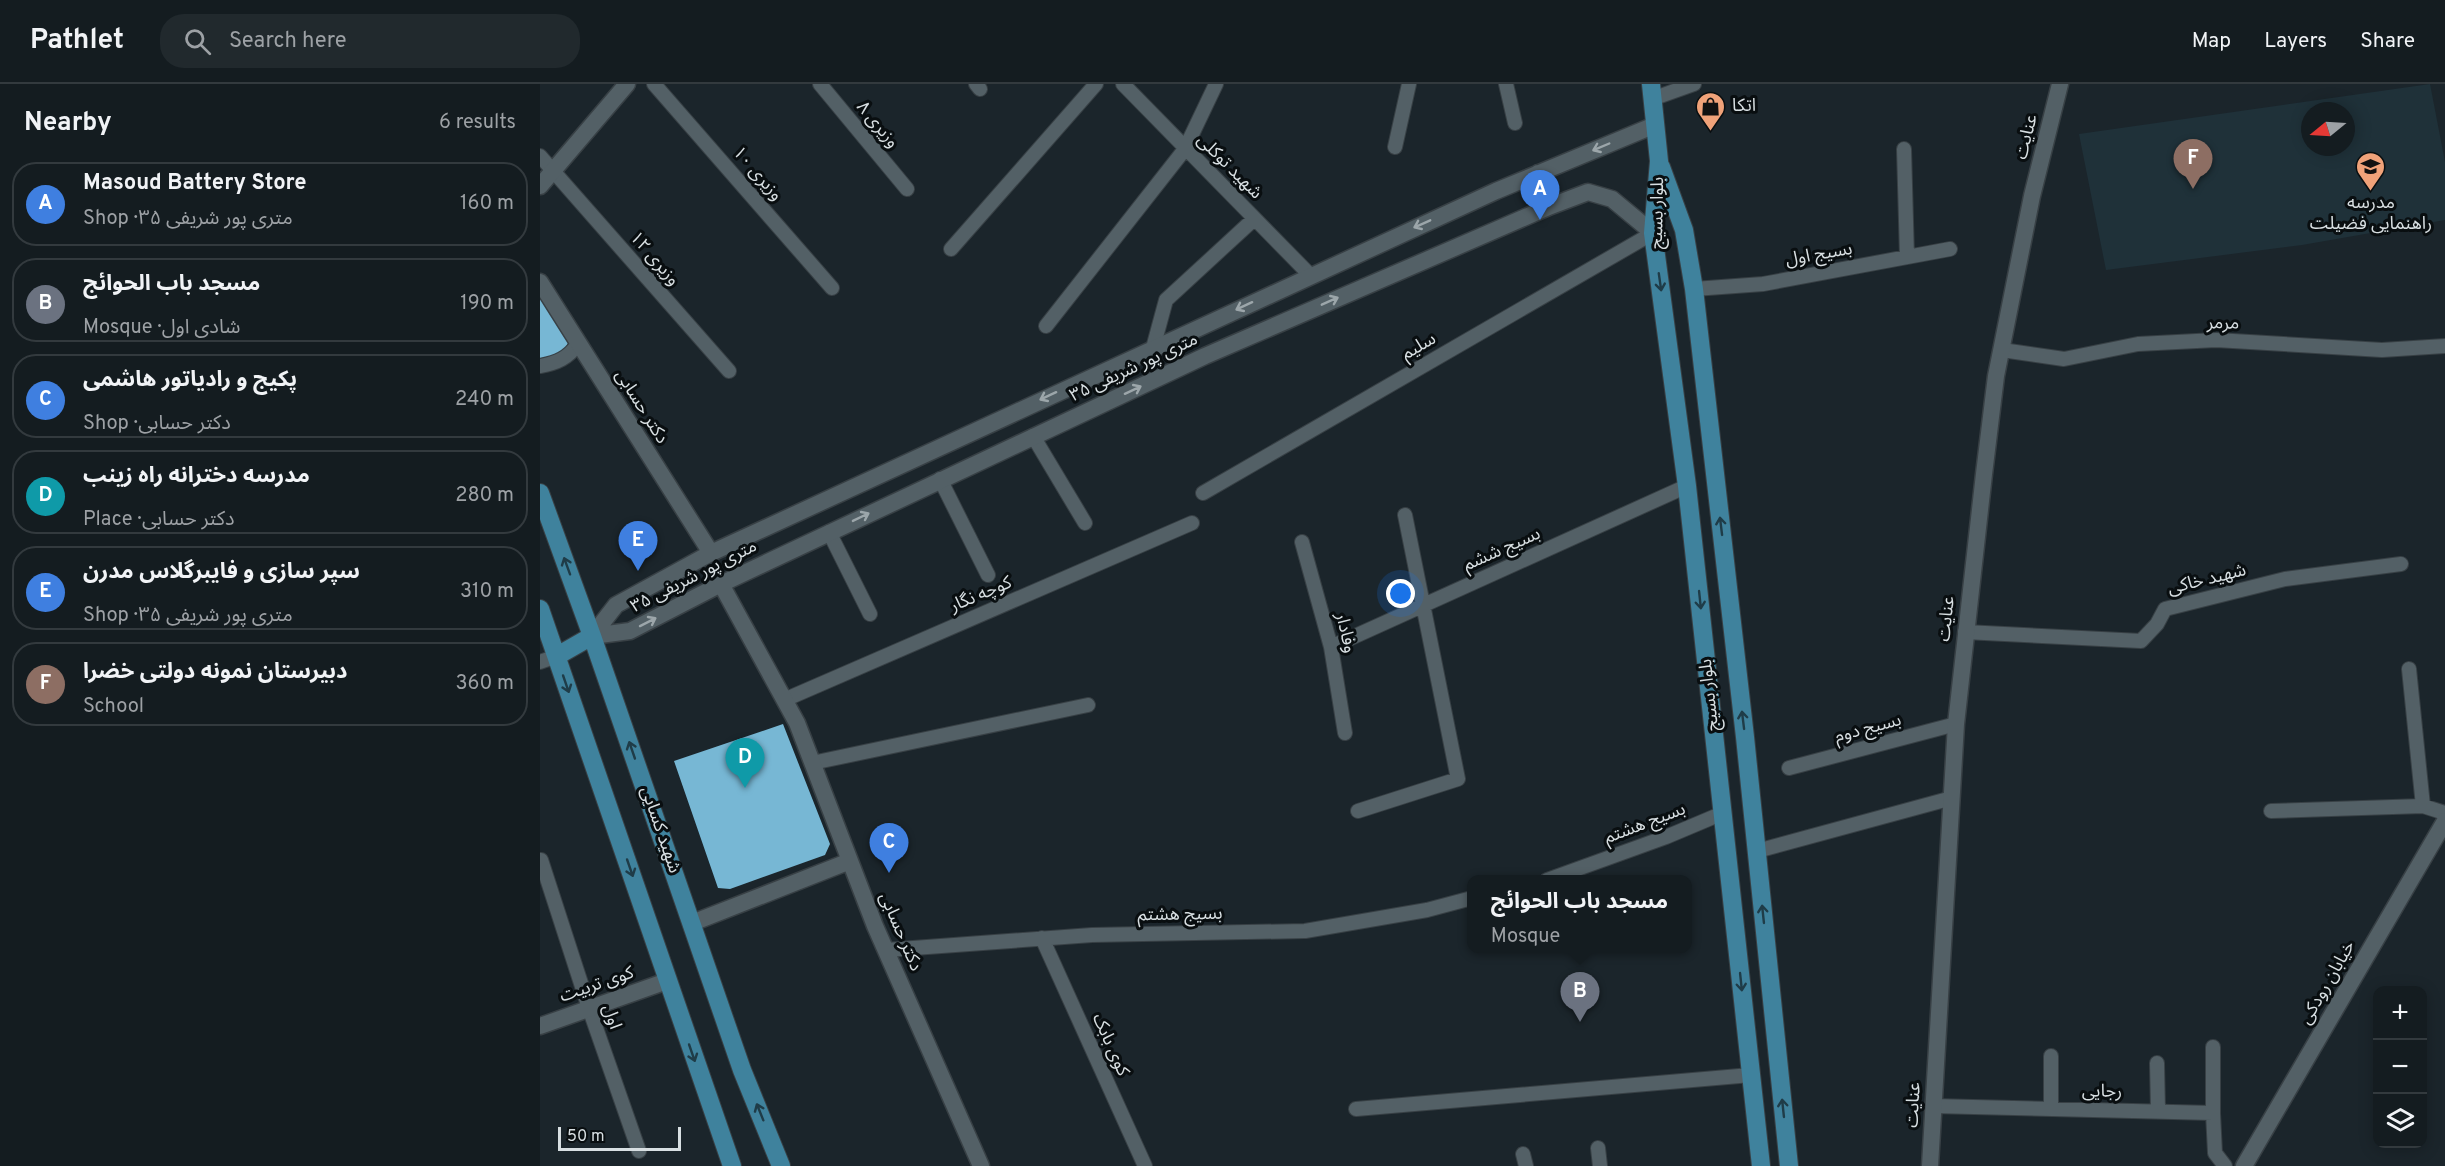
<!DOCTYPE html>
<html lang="en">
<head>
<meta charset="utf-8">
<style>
  body { margin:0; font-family:Overpass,"Noto Sans Arabic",sans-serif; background:#21292d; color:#f1f3f6 }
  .controls { position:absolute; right:18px; bottom:18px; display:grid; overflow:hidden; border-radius:12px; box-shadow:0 3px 15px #0003 }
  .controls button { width:54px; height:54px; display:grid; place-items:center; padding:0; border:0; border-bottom:2px solid #333a3e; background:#141c20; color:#f1f3f6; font:30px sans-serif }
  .compass { position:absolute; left:1761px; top:18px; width:54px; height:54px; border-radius:50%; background:#141c20; box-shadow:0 3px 15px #0003; rotate:252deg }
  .scale { position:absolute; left:18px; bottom:15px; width:123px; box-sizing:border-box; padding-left:6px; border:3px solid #d8dfe2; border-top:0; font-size:16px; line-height:21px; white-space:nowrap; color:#d8dfe2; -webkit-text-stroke:4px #090e10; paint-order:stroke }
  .you { position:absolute; left:861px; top:510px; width:21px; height:21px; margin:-15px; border:4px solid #fff; border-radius:50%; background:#1a73e8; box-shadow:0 0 0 9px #1a73e833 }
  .badge { display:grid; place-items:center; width:39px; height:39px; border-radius:50%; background:#7c3aed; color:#fff; font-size:20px; font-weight:700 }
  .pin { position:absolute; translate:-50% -50px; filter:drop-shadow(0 2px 3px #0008) }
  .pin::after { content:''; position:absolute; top:32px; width:21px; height:18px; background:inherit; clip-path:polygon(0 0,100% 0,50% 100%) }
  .popup { position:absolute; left:927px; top:791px; width:225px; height:78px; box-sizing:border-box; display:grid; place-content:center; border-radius:12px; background:#141c20; filter:drop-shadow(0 2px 4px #0005); font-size:20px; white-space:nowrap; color:#9da1a5 }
  .popup b { font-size:22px; color:#f1f3f6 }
  .popup::after { content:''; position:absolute; left:50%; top:100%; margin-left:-12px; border:12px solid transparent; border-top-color:#141c20 }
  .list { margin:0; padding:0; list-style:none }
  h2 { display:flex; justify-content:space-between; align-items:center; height:78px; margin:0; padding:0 24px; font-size:26px }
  h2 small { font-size:20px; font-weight:400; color:#9da1a5 }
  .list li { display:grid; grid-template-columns:39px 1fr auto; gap:18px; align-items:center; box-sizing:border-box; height:84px; margin:0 12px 12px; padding:0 12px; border:2px solid #333a3e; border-radius:24px }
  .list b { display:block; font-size:22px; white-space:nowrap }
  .list p { margin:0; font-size:20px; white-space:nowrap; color:#9da1a5 }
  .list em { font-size:20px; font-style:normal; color:#9da1a5 }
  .icon { flex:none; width:33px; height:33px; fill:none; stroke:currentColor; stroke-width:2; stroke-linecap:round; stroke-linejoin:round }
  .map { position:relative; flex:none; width:1905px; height:1082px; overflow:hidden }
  header { display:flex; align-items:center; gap:36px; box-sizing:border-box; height:84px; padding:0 30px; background:#141c20; border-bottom:2px solid #333a3e }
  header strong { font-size:28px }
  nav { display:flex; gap:33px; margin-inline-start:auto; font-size:21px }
  .search { width:420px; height:54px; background:#21292d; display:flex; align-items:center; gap:15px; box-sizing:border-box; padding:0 21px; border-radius:24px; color:#9da1a5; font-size:22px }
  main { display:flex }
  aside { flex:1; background:#141c20 }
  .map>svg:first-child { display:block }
</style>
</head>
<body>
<header>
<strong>Pathlet</strong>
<div class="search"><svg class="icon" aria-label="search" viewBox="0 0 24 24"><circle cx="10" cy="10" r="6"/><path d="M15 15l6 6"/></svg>Search here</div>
<nav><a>Map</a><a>Layers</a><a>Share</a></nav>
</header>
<main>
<aside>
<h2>Nearby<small>6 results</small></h2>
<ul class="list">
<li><span class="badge" style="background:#3f7fe0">A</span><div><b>Masoud Battery Store</b><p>Shop · ۳۵ متری پور شریفی</p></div><em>160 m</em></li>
<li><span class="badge" style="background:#6b7280">B</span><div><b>مسجد باب الحوائج</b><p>Mosque · شادی اول</p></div><em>190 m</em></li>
<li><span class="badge" style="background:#3f7fe0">C</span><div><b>پکیج و رادیاتور هاشمی</b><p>Shop · دکتر حسابی</p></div><em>240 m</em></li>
<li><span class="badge" style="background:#0f9aa8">D</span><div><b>مدرسه دخترانه راه زینب</b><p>Place · دکتر حسابی</p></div><em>280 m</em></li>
<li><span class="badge" style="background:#3f7fe0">E</span><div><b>سپر سازی و فایبرگلاس مدرن</b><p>Shop · ۳۵ متری پور شریفی</p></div><em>310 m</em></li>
<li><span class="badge" style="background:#8d6e63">F</span><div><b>دبیرستان نمونه دولتی خضرا</b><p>School</p></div><em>360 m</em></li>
</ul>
</aside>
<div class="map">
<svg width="1905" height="1082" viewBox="0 0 1905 1082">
  <rect width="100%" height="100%" fill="#1b252b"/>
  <path fill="#1f3139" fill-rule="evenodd" d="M1890,0L1905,78V136L1762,161L1566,186L1539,50ZM1770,27H1806V63H1770Z"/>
  <path fill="#77b7d4" d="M0,204L29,257L22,271L0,276Z
    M243,640L290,760L285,771L190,805L178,804L134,677Z"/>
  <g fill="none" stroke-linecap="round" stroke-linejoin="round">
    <defs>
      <path id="minor" d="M114,0L292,204
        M280,0L367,105
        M436,0L440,5
        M583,0L770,191
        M966,0L975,39
        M1112,15L1154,0
        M855,63L869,0
        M1364,65L1367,173
        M0,72L189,287
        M411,165L556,0
        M1154,205L1223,200L1410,165
        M506,242L645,65L676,0
        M613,264L626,216L714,135
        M1462,266L1524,275L1598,260L1676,256L1842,266L1905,262
        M0,282C17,279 28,274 38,260
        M493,352L545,439
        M400,395L448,491
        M663,409L1113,149
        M289,448L330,530
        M762,458L791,563L805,649
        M1425,548L1601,557L1617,540L1625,525L1745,495L1861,480
        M791,563L1147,402
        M0,578L17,572
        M1869,585L1883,722
        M244,616L652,439
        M272,679L548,621
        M1249,684L1416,640
        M818,727L918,695L865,431
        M1731,727L1883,722L1905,729
        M1217,767L1412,714
        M1,776L49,924L99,1067
        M1007,796L1126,753L1183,729
        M502,854L605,1082
        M346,866L552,851L765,847L887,826L932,814
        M1617,979L1618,1027
        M1393,1022L1673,1029L1675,1069L1685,1082
        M816,1025L1211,991
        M1511,1025V972
        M1673,1029V963
        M1058,1064L1060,1082
        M983,1070L986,1082"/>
      <path id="tertiary" d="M998,89L1011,122
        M0,102L87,0
        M0,198L171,469
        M181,500L257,639L335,842L441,1082
        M52,552L76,521L171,469L956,107L1115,41
        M52,552L90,547L181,500L665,272L1011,122L1048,108L1072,115L1113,149
        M152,839L310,777
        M0,942L127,897
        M1390,1082L1416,640L1444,390L1456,292L1492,112L1520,0
        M1704,1082L1905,737"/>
      <path id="primary" d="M1111,0L1119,77L1113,149L1147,402L1221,1082
        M1121,83L1144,146L1154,205L1205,653L1249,1082
        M0,409L52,552L202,986L241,1082
        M0,525L192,1082
        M17,572L52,552"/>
    </defs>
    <use href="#minor" stroke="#384045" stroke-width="16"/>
    <use href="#tertiary" stroke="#384045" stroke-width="19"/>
    <use href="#primary" stroke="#384045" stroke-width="20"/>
    <use href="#minor" stroke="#536066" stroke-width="14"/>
    <use href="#tertiary" stroke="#536066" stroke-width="16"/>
    <use href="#primary" stroke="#3f829d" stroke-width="18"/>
  </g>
  <defs><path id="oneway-shaft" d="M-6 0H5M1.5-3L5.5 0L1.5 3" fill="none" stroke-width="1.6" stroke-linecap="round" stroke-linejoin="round" transform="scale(1.5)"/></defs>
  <g stroke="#9ca6aa">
    <use href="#oneway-shaft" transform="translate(1061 63) rotate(157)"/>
    <use href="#oneway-shaft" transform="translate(882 140) rotate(156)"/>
    <use href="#oneway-shaft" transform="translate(790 217) rotate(-24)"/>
    <use href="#oneway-shaft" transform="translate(704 222) rotate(155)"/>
    <use href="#oneway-shaft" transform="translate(593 306) rotate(-25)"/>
    <use href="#oneway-shaft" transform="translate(508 312) rotate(155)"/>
    <use href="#oneway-shaft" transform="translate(321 433) rotate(-26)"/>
    <use href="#oneway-shaft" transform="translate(108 538) rotate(-27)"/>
  </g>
  <g stroke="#1f3c48">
    <use href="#oneway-shaft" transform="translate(1120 198) rotate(82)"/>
    <use href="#oneway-shaft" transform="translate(1181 442) rotate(-97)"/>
    <use href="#oneway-shaft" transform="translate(27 482) rotate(-110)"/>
    <use href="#oneway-shaft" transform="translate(1160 516) rotate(84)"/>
    <use href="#oneway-shaft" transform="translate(26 600) rotate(71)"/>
    <use href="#oneway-shaft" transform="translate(1203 636) rotate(-97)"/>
    <use href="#oneway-shaft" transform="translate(92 666) rotate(-109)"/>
    <use href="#oneway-shaft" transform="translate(90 784) rotate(71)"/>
    <use href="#oneway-shaft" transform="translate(1223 830) rotate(-96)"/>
    <use href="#oneway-shaft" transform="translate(1201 898) rotate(84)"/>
    <use href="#oneway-shaft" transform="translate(152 969) rotate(71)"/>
    <use href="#oneway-shaft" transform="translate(1243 1024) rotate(-96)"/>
    <use href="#oneway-shaft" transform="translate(220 1028) rotate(-112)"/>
  </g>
  <defs>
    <symbol id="shop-pin" viewBox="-11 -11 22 30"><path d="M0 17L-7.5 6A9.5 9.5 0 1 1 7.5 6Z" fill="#f0a279" stroke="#090e10"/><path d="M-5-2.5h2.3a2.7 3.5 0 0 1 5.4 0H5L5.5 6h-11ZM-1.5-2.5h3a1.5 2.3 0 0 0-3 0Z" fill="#111"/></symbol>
    <symbol id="school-pin" viewBox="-11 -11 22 30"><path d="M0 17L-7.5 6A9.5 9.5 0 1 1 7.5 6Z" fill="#f0a279" stroke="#090e10"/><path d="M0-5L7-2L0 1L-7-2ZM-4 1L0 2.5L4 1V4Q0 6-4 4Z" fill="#111"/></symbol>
  </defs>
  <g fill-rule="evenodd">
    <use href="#shop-pin" x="1154" y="6" width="33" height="45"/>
    <use href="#school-pin" x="1814" y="66" width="33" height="45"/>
  </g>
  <g text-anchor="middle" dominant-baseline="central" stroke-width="6" stroke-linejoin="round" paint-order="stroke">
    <g font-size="18" fill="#d8dfe2" stroke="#090e10" text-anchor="start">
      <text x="1192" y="22">اتکا</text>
      <text x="1831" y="119" text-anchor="middle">مدرسه<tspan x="1831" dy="21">راهنمایی فضیلت</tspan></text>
    </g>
    <g font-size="18" fill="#d8dfe2" stroke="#090e10">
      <text transform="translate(337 41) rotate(50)">وزیری ۸</text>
      <text transform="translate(1487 53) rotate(-76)">عنایت</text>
      <text transform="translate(689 83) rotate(45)">شهید توکلی</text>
      <text transform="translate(217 90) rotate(49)">وزیری ۱۰</text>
      <text transform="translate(1118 129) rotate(-89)">بلوار بسیج</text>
      <text transform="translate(1279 171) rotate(-10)">بسیج اول</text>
      <text transform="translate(114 175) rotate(49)">وزيری ۱۲</text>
      <text transform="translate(1683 240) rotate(1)">مرمر</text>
      <text transform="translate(879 263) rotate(-30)">سلیم</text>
      <text transform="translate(594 284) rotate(-25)">۳۵ متری پور شریفی</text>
      <text transform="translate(101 323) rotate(58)">دکتر حسابی</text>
      <text transform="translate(962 466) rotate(-24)">بسیج ششم</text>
      <text transform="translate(154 493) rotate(-27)">۳۵ متری پور شریفی</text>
      <text transform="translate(1667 496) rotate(-14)">شهید خاکی</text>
      <text transform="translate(441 511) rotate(-23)">کوچه نگار</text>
      <text transform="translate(1407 535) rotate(-84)">عنایت</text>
      <text transform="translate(805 549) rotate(77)">وفادار</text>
      <text transform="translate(1170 611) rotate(-96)">بلوار بسیج</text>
      <text transform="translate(1328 645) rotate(-15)">بسيج دوم</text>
      <text transform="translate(1105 740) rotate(-21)">بسیج هشتم</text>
      <text transform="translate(120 746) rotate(71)">شهید کسایی</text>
      <text transform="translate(640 831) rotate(-1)">بسیج هشتم</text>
      <text transform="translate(360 848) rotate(67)">دکتر حسابی</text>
      <text transform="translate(1788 899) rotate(-60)">خیابان رودکی</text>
      <text transform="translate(57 901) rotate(-19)">کوی تربیت</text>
      <text transform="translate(71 933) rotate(71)">اول</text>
      <text transform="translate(570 961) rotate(66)">کوی بابک</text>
      <text transform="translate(1562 1008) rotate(1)">رجایی</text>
      <text transform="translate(1374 1021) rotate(-87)">عنایت</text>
    </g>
  </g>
</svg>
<div class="controls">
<button>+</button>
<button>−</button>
<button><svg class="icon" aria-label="layers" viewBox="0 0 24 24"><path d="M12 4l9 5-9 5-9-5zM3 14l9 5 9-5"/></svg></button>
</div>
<svg class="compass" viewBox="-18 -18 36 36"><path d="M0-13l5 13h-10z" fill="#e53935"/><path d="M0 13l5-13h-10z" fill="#9da1a5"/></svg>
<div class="scale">50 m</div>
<div class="you"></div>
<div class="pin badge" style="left:1000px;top:136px;background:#3f7fe0">A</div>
<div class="pin badge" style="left:1040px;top:938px;background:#6b7280">B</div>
<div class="popup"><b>مسجد باب الحوائج</b>Mosque</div>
<div class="pin badge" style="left:349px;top:789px;background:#3f7fe0">C</div>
<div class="pin badge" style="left:205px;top:704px;background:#0f9aa8">D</div>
<div class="pin badge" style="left:98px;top:487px;background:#3f7fe0">E</div>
<div class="pin badge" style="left:1653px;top:105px;background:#8d6e63">F</div>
</div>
</main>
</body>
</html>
